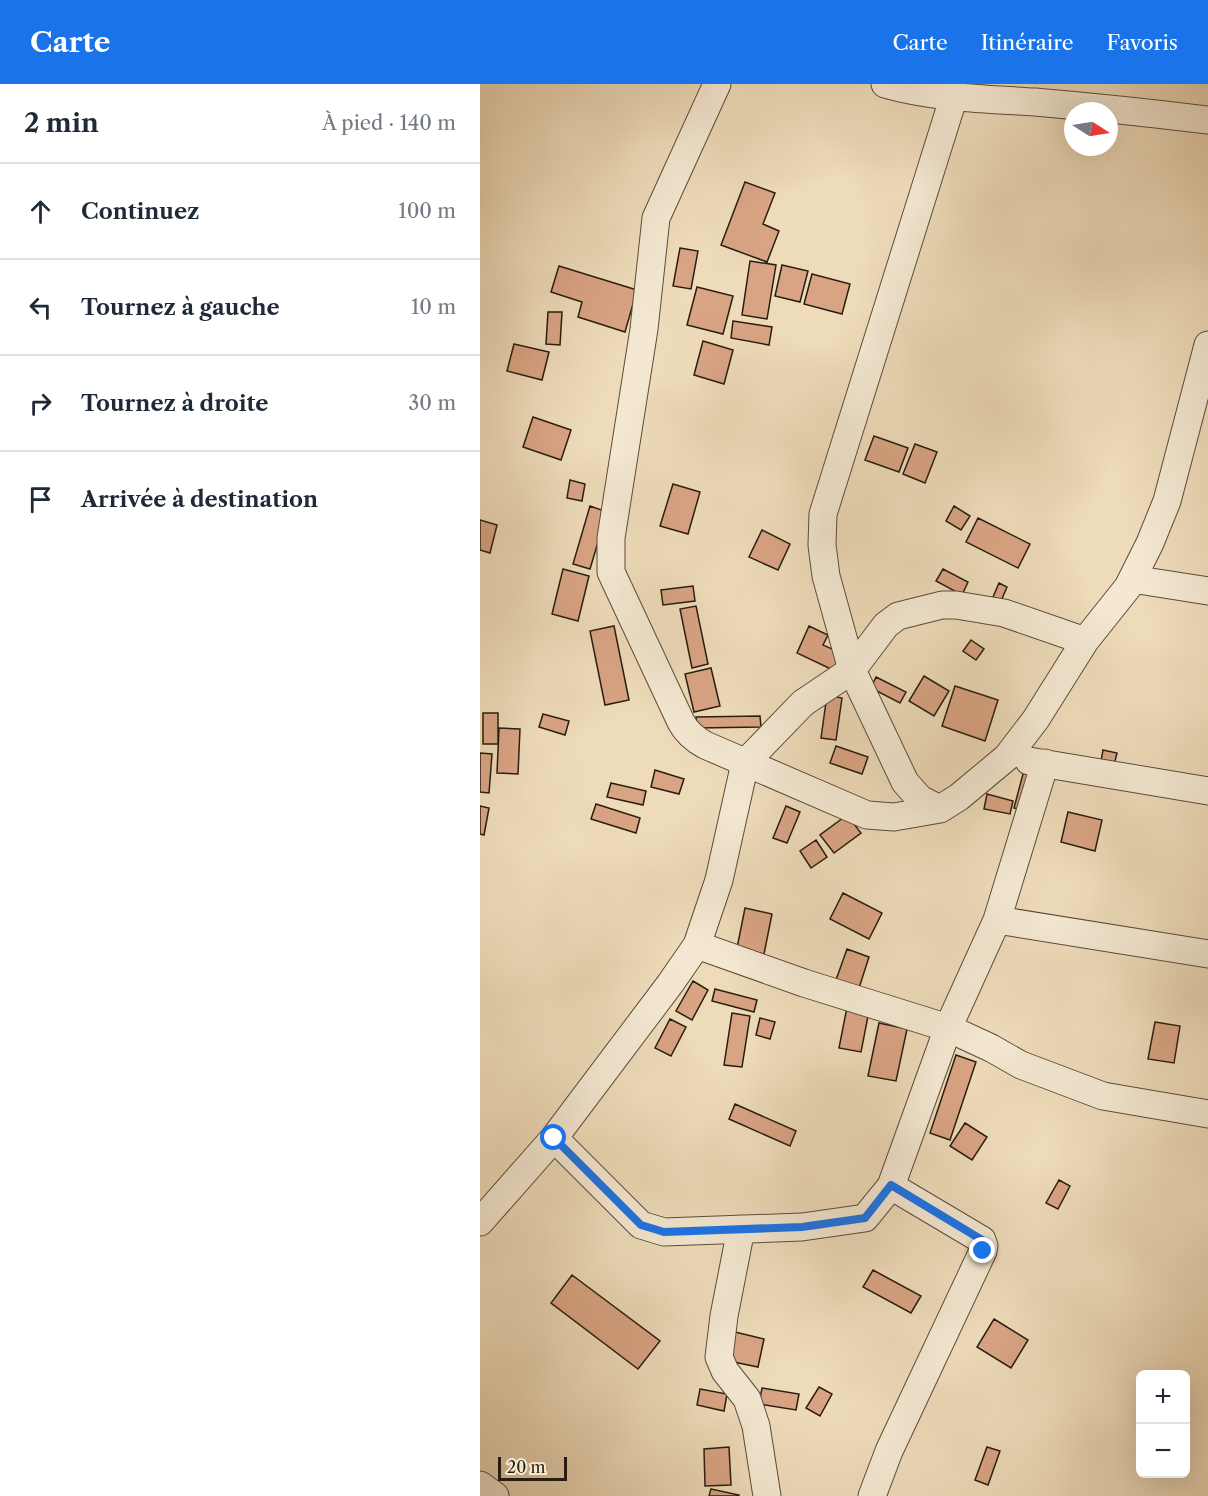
<!DOCTYPE html>
<html lang="fr">
<head>
<meta charset="utf-8">
<style>
  body { margin:0; font-family:"Libre Caslon Text",serif; background:#f6f6f7; color:#1f2937 }
  .controls { position:absolute; right:18px; bottom:18px; display:grid; overflow:hidden; border-radius:9px; box-shadow:0 6px 24px #0002 }
  .controls button { width:54px; height:54px; display:grid; place-items:center; padding:0; border:0; border-bottom:2px solid #e0e1e3; background:#fff; color:#1f2937; font:30px sans-serif }
  .compass { position:absolute; left:584px; top:18px; width:54px; height:54px; border-radius:50%; background:#fff; box-shadow:0 6px 24px #0002; rotate:102deg }
  .scale { position:absolute; left:18px; bottom:15px; width:69px; box-sizing:border-box; padding-left:6px; border:3px solid #291d10; border-top:0; font-size:16px; line-height:21px; white-space:nowrap; color:#291d10; -webkit-text-stroke:4px #f4e8d2; paint-order:stroke }
  .stop { position:absolute; width:18px; height:18px; margin:-14px; border:4px solid #1a73e8; border-radius:50%; background:#fff }
  .stop.end { background:#1a73e8; border-color:#fff; box-shadow:0 2px 6px #0008 }
  .list { margin:0; padding:0; list-style:none }
  h2 { display:flex; justify-content:space-between; align-items:center; height:78px; margin:0; padding:0 24px; font-size:26px }
  h2 small { font-size:20px; font-weight:400; color:#747a83 }
  .list li { display:grid; grid-template-columns:39px 1fr auto; gap:18px; align-items:center; box-sizing:border-box; height:96px; padding:0 24px; border-top:2px solid #e0e1e3 }
  .list b { display:block; font-size:22px; white-space:nowrap }
  .list em { font-size:20px; font-style:normal; color:#747a83 }
  .icon { flex:none; width:33px; height:33px; fill:none; stroke:currentColor; stroke-width:2; stroke-linecap:round; stroke-linejoin:round }
  .map { position:relative; flex:none; width:728px; height:1412px; overflow:hidden }
  header { display:flex; align-items:center; gap:36px; box-sizing:border-box; height:84px; padding:0 30px; background:#1a73e8; color:#fff }
  header strong { font-size:28px }
  nav { display:flex; gap:33px; margin-inline-start:auto; font-size:21px }
  main { display:flex }
  aside { flex:1; background:#fff }
  .map>svg:first-child { display:block }
</style>
</head>
<body>
<header>
<strong>Carte</strong>
<nav><a>Carte</a><a>Itinéraire</a><a>Favoris</a></nav>
</header>
<main>
<aside>
<h2>2 min<small>À pied · 140 m</small></h2>
<ul class="list">
<li><svg class="icon" aria-label="ahead" viewBox="0 0 24 24"><path d="M12 20V5M6 11l6-6 6 6"/></svg><div><b>Continuez</b></div><em>100 m</em></li>
<li><svg class="icon" aria-label="left" viewBox="0 0 24 24"><path d="M17 20v-9H6M10 6l-5 5 5 5"/></svg><div><b>Tournez à gauche</b></div><em>10 m</em></li>
<li><svg class="icon" aria-label="right" viewBox="0 0 24 24"><path d="M7 20v-9h11M14 6l5 5-5 5"/></svg><div><b>Tournez à droite</b></div><em>30 m</em></li>
<li><svg class="icon" aria-label="arrive" viewBox="0 0 24 24"><path d="M6 21V4h12l-3 4 3 4H6"/></svg><div><b>Arrivée à destination</b></div></li>
</ul>
</aside>
<div class="map">
<svg width="728" height="1412" viewBox="0 0 728 1412">
  <rect width="100%" height="100%" fill="#eedbb9"/>
  <filter id="stains"><feTurbulence type="fractalNoise" baseFrequency=".00333" numOctaves="4"/><feColorMatrix values="0 0 0 0 .2 0 0 0 0 .09 0 0 0 0 .02 0 0 0 .5 -.17"/></filter>
  <radialGradient id="worn" r=".72"><stop offset=".6" stop-color="#630" stop-opacity="0"/><stop offset="1" stop-color="#630" stop-opacity=".3"/></radialGradient>
  <path fill="#d9a484" stroke="#291d10" stroke-width="1.5" d="M265,98L295,109L283,140L299,147L287,178L241,161Z
    M200,164L218,167L211,205L193,202Z
    M270,177L296,181L287,235L262,231Z
    M302,181L328,187L320,218L295,212Z
    M79,182L157,206L145,248L98,233L102,218L71,208Z
    M332,190L370,200L362,230L324,220Z
    M217,203L253,212L243,250L207,241Z
    M68,228H82L80,261L66,260Z
    M253,237L292,243L289,261L251,254Z
    M223,257L253,266L244,300L214,291Z
    M34,260L69,268L62,296L27,287Z
    M53,333L91,346L81,376L43,363Z
    M394,352L428,364L419,388L385,376Z
    M435,360L457,368L445,399L423,390Z
    M90,396L105,400L102,417L87,414Z
    M193,400L220,408L208,450L180,442Z
    M110,422L127,428L110,485L93,480Z
    M474,422L490,432L481,446L466,437Z
    M498,434L550,460L538,484L486,458Z
    M0,436L17,441L10,469L0,466Z
    M282,446L310,460L298,486L269,473Z
    M83,485L109,492L98,537L72,530Z
    M463,485L488,498L482,511L456,497Z
    M519,499L527,503L521,517L513,513Z
    M213,502L215,517L183,521L181,506Z
    M216,522L228,580L212,584L200,525Z
    M134,542L149,616L125,621L110,547Z
    M329,542L348,551L343,561L363,570L355,587L317,569Z
    M491,556L504,565L496,576L483,567Z
    M231,584L240,622L214,628L205,590Z
    M444,592L469,607L454,632L429,617Z
    M396,593L426,608L420,619L391,604Z
    M475,602L518,616L505,657L462,642Z
    M347,611L362,614L356,656L341,654Z
    M3,629H18V660H3Z
    M63,630L89,637L85,651L59,643Z
    M280,632L281,643L217,644L216,633Z
    M19,644L40,645L38,690L17,689Z
    M356,662L388,673L382,690L350,679Z
    M623,666L637,669L633,685L620,683Z
    M0,669L12,670L9,709L0,708Z
    M175,686L204,695L199,710L171,703Z
    M544,686L557,690L547,727L534,724Z
    M131,699L166,707L163,721L127,713Z
    M507,710L533,717L530,730L504,725Z
    M116,720L160,734L156,749L111,735Z
    M0,722L9,724L4,751L0,750Z
    M306,722L320,728L307,759L293,754Z
    M588,728L622,736L615,767L581,758Z
    M367,731L381,749L354,769L340,751Z
    M336,756L347,773L331,784L320,767Z
    M363,809L402,829L389,855L350,835Z
    M265,824L292,830L284,870L257,864Z
    M367,865L389,873L379,904L356,896Z
    M213,897L228,906L212,936L196,927Z
    M235,905L277,916L274,928L232,917Z
    M368,918L390,922L381,968L359,964Z
    M252,929L270,932L262,983L244,981Z
    M280,934L295,938L290,955L276,951Z
    M190,935L206,943L191,972L175,964Z
    M675,938L700,942L694,979L668,975Z
    M399,939L427,945L416,997L388,992Z
    M476,971L496,978L470,1056L450,1049Z
    M255,1020L316,1047L310,1062L249,1035Z
    M485,1039L507,1053L492,1076L470,1062Z
    M579,1096L590,1102L578,1125L566,1119Z
    M393,1186L441,1212L431,1229L383,1203Z
    M92,1191L180,1257L158,1285L71,1219Z
    M514,1235L548,1256L531,1284L497,1263Z
    M251,1247L284,1255L278,1283L244,1276Z
    M339,1303L352,1310L340,1332L326,1324Z
    M282,1304L319,1310L316,1326L279,1320Z
    M220,1305L247,1310L244,1327L217,1321Z
    M249,1363L251,1401L225,1402L224,1365Z
    M507,1363L520,1367L508,1401L495,1396Z
    M231,1405L259,1411V1412H229Z"/>
  <g fill="none" stroke-linecap="round" stroke-linejoin="round">
    <defs>
      <path id="minor" d="M237,0L176,134L164,245L131,454V488L201,638C207,649 214,655 225,661L387,731L414,733L460,725L479,713L527,673L556,635L605,557L648,503L670,459L687,417L728,261
        M405,0C454,14 505,15 555,18C613,23 670,29 728,36
        M652,495L728,507
        M549,677L728,707
        M460,725L440,715L425,698L372,586L346,492L342,461L343,430L474,12
        M517,836L728,870
        M217,861L324,899L468,944L511,964L541,981L623,1012L728,1030
        M74,1054L161,1141L184,1148L322,1143L385,1134L411,1102L468,944L517,836L565,679
        M0,1138L74,1054L190,900L217,861L239,796L265,679L323,619L372,586L406,541L418,532L462,521H476L524,529L605,557
        M261,1145L244,1232L239,1273L245,1287L267,1315L276,1342L287,1412
        M0,1401L15,1412
        M392,1412L409,1367L503,1167L504,1162L502,1156L411,1102"/>
    </defs>
    <use href="#minor" stroke="#5a4c3a" stroke-width="29"/>
    <use href="#minor" stroke="#f4e8d2" stroke-width="27"/>
  </g>
  <g fill="none" stroke-linecap="round" stroke-linejoin="round">
    <path stroke="#1a73e8" stroke-width="8" d="M74,1054L161,1141L184,1148L322,1143L385,1134L411,1101L502,1156L504,1161L503,1167"/>
  </g>
  <rect width="100%" height="100%" filter="url(#stains)"/>
  <rect width="100%" height="100%" fill="url(#worn)"/>
</svg>
<div class="controls">
<button>+</button>
<button>−</button>
</div>
<svg class="compass" viewBox="-18 -18 36 36"><path d="M0-13l5 13h-10z" fill="#e53935"/><path d="M0 13l5-13h-10z" fill="#747a83"/></svg>
<div class="scale">20 m</div>
<div class="stop" style="left:74px;top:1054px"></div>
<div class="stop end" style="left:503px;top:1167px"></div>
</div>
</main>
</body>
</html>
